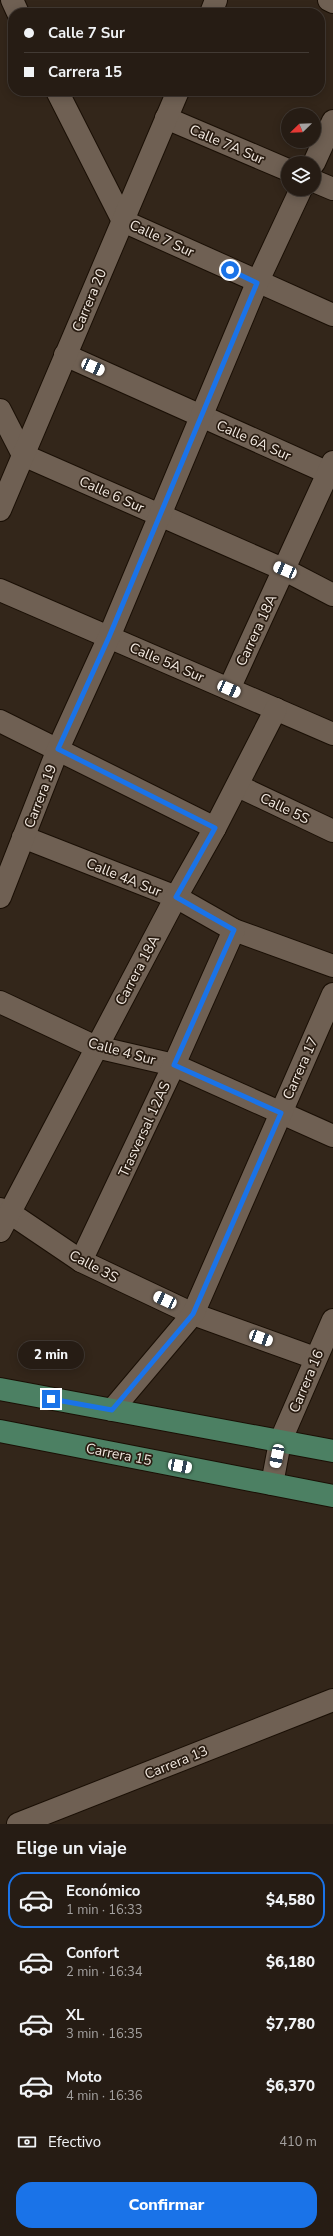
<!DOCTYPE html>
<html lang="es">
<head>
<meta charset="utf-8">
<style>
  body { margin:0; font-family:"Nunito Sans",sans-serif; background:#322922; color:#f1f3f6; height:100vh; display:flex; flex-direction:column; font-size:15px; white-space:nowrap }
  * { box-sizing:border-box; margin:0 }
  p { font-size:13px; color:#a4a1a0 }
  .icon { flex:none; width:22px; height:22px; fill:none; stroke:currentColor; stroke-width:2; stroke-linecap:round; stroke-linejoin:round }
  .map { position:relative; height:1824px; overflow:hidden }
  .details { display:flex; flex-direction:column; background:#261c14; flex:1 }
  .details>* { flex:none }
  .hud { position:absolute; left:8px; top:8px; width:317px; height:88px; border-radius:16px; box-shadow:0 2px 10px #0003,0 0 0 1px #423a34; display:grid; align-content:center; height:88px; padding:0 16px; background:#261c14 }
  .needle { width:26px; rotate:247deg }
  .tools { position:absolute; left:281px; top:108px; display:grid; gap:8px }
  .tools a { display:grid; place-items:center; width:40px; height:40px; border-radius:50%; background:#261c14; box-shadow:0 2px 10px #0003,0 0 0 1px #423a34; font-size:20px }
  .end { position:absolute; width:18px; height:18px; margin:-9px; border:5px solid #1a73e8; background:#fff; box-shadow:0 0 0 2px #fff }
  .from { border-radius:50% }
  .bubble { position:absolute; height:28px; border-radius:14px; background:#261c14; box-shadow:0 2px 10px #0003,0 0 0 1px #423a34; font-size:13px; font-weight:800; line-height:28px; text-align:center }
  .car { position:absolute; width:12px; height:24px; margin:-12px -6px; border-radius:5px; box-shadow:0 0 3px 1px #0007; background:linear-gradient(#fff 24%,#345 0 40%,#fff 0 76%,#345 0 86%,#fff 0) }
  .hud b { display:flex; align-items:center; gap:14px; height:38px; font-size:15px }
  .hud b+b { border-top:1px solid #423a34 }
  .hud i { width:10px; height:10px; background:#f1f3f6 }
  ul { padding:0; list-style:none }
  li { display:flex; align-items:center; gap:12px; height:56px; margin:0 8px 6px; padding:0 8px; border:2px solid transparent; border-radius:16px }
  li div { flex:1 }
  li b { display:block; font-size:15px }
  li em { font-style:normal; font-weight:800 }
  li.on { border-color:#1a73e8 }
  li>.icon { width:36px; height:36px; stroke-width:1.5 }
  h2 { padding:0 16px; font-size:18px; line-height:48px }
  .pay { display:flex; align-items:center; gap:10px; height:44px; padding:0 16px; font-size:15px }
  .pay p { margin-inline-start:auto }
  .cta { display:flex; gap:8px; margin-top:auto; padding:8px 16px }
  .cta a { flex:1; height:46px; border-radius:16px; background:#1a73e8; color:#fff; font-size:16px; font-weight:800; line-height:46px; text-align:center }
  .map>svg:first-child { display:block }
</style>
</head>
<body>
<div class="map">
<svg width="333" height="1824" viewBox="0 0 333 1824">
  <rect width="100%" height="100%" fill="#33261a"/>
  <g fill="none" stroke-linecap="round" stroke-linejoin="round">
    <!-- street casing -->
    <g stroke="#1a0f05" stroke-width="24">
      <g id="street">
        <path d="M12,0L18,13"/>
        <path d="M329,0L333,2"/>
        <path d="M211,13L216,0"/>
        <path d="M57,91L123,221L333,315"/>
        <path d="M166,118L288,170"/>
        <path d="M314,163L333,121"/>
        <path d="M314,181L333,189"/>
        <path d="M65,355L333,475"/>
        <path d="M0,410L23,455L285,570L333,595"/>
        <path d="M0,510L178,91"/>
        <path d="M0,590L333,734"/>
        <path d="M229,689L333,462"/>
        <path d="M0,721L215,828"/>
        <path d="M238,786L333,831"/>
        <path d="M23,837L176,897L234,930L333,966"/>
        <path d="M0,897L58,749L109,637L257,283L301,189"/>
        <path d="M0,1002L96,1047L174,1065L333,1136"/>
        <path d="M0,1209L10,1213L81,1261L193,1314L315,1358"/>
        <path d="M0,1231L176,897L215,828L276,709"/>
        <path d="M81,1261L174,1065L234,930"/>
        <path d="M112,1410L193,1314L333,994"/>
        <path d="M272,1484L280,1442L333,1320"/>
        <path d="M18,1824L333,1700"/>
      </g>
    </g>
    <!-- primary casing -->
    <g stroke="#1a0f05" stroke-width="24">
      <g id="primary">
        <path d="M0,1389L333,1451"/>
        <path d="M0,1431L333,1496"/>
      </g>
    </g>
    <!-- street -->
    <use href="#street" stroke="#6f6053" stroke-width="22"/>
    <!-- primary -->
    <use href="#primary" stroke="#4c8063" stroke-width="22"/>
  </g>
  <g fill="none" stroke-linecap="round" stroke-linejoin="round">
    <!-- route -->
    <path stroke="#1a73e8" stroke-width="5" d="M51,1399L112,1410L193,1314L281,1113L174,1065L234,930L176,897L215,828L58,749L109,637L257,283L230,270"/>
  </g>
  <g text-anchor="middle" stroke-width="3.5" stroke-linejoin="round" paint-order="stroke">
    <!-- street labels -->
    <g font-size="14" fill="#f4ebe3" stroke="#291c11">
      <text transform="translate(227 144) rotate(23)" y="5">Calle 7A Sur</text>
      <text transform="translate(162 238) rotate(25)" y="5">Calle 7 Sur</text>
      <text transform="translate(89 300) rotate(-67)" y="5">Carrera 20</text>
      <text transform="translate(254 440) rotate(24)" y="5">Calle 6A Sur</text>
      <text transform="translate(112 494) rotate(24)" y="5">Calle 6 Sur</text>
      <text transform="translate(256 630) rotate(-65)" y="5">Carrera 18A</text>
      <text transform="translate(167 662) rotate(23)" y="5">Calle 5A Sur</text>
      <text transform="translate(40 796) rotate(-69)" y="5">Carrera 19</text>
      <text transform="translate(285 808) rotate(26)" y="5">Calle 5S</text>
      <text transform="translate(124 877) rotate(22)" y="5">Calle 4A Sur</text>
      <text transform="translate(137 970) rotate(-62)" y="5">Carrera 18A</text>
      <text transform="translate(122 1051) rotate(15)" y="5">Calle 4 Sur</text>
      <text transform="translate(300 1068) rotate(-66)" y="5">Carrera 17</text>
      <text transform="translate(144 1129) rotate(-65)" y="5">Trasversal 12AS</text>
      <text transform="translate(94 1266) rotate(28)" y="5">Calle 3S</text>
      <text transform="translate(306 1381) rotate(-67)" y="5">Carrera 16</text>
      <text transform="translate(119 1454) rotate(11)" y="5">Carrera 15</text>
      <text transform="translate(176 1762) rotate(-22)" y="5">Carrera 13</text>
    </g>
  </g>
</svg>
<div class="tools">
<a><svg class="needle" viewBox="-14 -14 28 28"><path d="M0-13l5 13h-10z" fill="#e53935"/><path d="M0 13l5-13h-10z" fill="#a4a1a0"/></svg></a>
<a><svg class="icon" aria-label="layers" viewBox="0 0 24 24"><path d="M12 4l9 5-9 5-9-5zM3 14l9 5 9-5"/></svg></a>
</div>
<i class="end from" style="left:230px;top:270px"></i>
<i class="end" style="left:51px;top:1399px"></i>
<div class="bubble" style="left:18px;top:1341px;width:66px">2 min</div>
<i class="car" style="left:93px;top:367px;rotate:114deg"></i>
<i class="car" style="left:285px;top:570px;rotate:293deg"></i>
<i class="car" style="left:229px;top:689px;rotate:114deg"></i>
<i class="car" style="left:165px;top:1300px;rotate:295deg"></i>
<i class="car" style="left:261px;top:1338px;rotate:110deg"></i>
<i class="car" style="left:277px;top:1456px;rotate:191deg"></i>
<i class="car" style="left:180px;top:1466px;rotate:101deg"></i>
<div class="hud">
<b><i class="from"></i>Calle 7 Sur</b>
<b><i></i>Carrera 15</b>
</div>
</div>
<section class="details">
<h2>Elige un viaje</h2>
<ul>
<li class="on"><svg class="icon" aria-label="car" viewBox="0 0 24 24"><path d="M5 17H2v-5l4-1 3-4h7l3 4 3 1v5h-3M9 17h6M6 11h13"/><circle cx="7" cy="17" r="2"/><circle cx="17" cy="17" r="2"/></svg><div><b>Económico</b><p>1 min · 16:33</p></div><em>$4,580</em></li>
<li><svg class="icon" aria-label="car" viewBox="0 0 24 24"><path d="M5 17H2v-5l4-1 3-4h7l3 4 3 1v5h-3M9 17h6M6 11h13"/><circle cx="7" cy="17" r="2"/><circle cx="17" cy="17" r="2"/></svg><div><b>Confort</b><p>2 min · 16:34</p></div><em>$6,180</em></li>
<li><svg class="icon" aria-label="car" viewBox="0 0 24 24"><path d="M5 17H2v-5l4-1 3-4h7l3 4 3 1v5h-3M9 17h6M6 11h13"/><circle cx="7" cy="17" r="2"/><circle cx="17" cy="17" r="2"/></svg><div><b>XL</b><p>3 min · 16:35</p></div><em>$7,780</em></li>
<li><svg class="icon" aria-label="car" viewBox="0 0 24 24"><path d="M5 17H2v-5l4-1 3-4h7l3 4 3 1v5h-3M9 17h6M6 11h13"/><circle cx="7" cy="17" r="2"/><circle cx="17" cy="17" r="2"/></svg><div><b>Moto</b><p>4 min · 16:36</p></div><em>$6,370</em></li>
</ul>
<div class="pay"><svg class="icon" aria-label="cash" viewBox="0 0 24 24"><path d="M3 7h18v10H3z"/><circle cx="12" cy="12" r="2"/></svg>Efectivo<p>410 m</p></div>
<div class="cta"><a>Confirmar</a></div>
</section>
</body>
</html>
